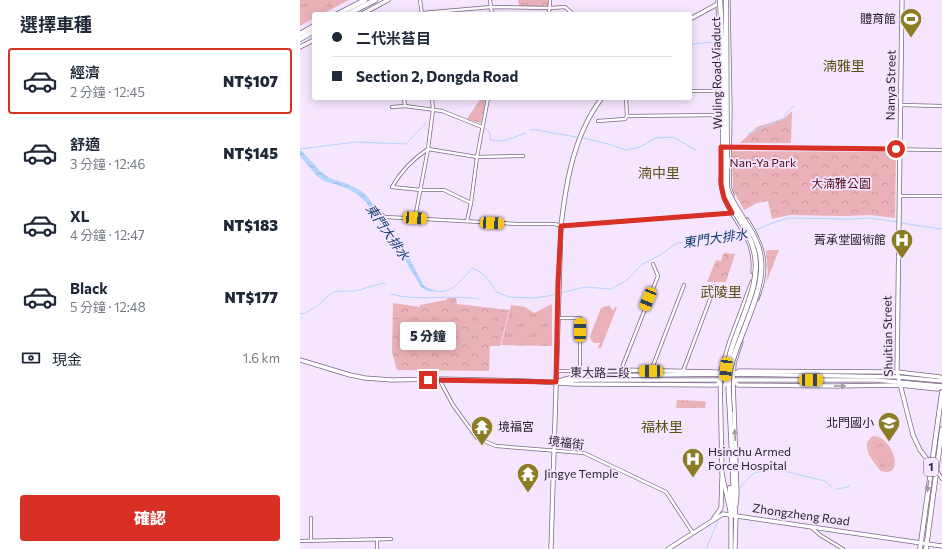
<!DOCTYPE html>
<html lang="zh-TW">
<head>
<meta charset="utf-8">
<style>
  body { margin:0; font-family:Commissioner,"Noto Sans TC",sans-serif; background:#f6f6f7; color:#1f2937; height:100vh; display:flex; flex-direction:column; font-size:15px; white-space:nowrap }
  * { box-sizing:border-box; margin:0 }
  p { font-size:13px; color:#747a83 }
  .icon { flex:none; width:22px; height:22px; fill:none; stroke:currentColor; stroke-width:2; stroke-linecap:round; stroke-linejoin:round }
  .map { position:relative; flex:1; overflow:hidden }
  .side { display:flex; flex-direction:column; background:#fff; width:300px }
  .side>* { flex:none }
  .banner { position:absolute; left:12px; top:12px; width:380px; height:88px; border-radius:4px; box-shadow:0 2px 10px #0003; display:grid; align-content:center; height:88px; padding:0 20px; background:#fff }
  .end { position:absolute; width:18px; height:18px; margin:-9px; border:5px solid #d93025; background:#fff; box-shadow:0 0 0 2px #fff }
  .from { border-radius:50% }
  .bubble { position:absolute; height:28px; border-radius:4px; background:#fff; box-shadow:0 2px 10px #0003; font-size:13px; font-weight:800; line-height:28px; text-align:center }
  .car { position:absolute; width:12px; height:24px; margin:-12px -6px; border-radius:5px; box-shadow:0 0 3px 1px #0007; background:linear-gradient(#f5c518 24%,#345 0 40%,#f5c518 0 76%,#345 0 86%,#f5c518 0) }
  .banner b { display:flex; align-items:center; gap:14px; height:38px; font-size:15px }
  .banner b+b { border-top:1px solid #e0e1e3 }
  .banner i { width:10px; height:10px; background:#1f2937 }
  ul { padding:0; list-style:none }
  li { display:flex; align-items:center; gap:12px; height:66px; margin:0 8px 6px; padding:0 12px; border:2px solid transparent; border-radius:4px }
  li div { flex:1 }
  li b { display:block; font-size:15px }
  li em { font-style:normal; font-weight:800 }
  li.active { border-color:#d93025 }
  li>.icon { width:36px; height:36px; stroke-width:1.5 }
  h2 { padding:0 20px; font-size:18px; line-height:48px }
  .pay { display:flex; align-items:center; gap:10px; height:44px; padding:0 20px; font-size:15px }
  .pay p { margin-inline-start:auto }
  .button { display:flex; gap:8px; margin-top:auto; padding:8px 20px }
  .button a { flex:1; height:46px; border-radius:4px; background:#d93025; color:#fff; font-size:16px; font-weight:800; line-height:46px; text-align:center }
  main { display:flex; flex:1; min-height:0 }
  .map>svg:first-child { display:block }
</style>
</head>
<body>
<main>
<section class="side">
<h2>選擇車種</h2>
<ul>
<li class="active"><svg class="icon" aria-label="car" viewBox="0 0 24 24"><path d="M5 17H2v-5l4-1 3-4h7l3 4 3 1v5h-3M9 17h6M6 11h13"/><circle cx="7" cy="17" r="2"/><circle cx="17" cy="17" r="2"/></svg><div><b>經濟</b><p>2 分鐘 · 12:45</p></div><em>NT$107</em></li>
<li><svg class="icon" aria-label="car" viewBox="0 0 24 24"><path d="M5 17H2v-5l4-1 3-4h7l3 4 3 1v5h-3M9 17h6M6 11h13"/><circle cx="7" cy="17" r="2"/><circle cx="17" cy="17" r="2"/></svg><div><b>舒適</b><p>3 分鐘 · 12:46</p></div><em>NT$145</em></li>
<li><svg class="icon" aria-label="car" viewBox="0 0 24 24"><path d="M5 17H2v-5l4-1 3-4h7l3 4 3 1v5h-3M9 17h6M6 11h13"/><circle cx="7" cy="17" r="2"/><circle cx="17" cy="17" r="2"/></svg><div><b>XL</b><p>4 分鐘 · 12:47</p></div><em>NT$183</em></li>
<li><svg class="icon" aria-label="car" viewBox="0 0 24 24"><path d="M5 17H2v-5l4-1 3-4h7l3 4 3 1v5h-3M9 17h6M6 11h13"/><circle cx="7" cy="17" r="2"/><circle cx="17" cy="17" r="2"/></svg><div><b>Black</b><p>5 分鐘 · 12:48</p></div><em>NT$177</em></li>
</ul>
<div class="pay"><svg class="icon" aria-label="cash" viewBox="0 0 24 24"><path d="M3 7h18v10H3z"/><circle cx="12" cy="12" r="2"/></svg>現金<p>1.6 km</p></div>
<div class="button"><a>確認</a></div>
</section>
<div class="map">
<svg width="642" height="549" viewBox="0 0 642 549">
  <defs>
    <pattern id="grass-tufts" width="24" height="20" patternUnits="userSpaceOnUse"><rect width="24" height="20" fill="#eab2b8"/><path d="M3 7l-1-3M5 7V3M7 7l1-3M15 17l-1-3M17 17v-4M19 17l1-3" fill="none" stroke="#c9999e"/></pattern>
    <pattern id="park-crowns" width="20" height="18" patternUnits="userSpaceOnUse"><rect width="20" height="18" fill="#eab2b8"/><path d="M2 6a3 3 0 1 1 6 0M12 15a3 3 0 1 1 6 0" fill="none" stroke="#c9999e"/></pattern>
    <pattern id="water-waves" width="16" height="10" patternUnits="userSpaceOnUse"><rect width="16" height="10" fill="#b3d4fe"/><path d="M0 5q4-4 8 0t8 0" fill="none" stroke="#9ab6da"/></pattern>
  </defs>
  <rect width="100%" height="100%" fill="#f6e5ff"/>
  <!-- grass -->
  <g fill="url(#grass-tufts)">
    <path d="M0,0H49L22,14H14V18L0,26Z"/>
    <path d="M252,304V346L201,345L211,305L225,307L234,313Z"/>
    <path d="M576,438C585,441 594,458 592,466L587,470L581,468L569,449L570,442Z"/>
  </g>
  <!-- park -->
  <g fill="url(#park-crowns)">
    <path d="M218,0H249L248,6H219Z"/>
    <path d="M181,98H186L181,123L167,119Z"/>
    <path d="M492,111L491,143H440L457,127L485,118Z"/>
    <path d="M432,151L596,152L595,218L570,215L543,216L489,215L472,219L468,201L457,203L444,210L433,190Z"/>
    <path d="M469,250H479L466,283L468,273L466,251Z"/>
    <path d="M424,253L435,254L426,282H407L416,260L421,261Z"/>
    <path d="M148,298H156L157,304L209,310L200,346H190L189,371L97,370L92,352L93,303L120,307V305L146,300Z"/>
    <path d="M377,400L401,401L406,402L405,408H376Z"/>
  </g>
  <!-- pitch -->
  <g fill="#eab2b8" fill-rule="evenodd">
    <path d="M306,306H310L313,311L315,307H317L301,348H298L300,343H294L291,340L290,336L301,308Z"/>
    <path d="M573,436C592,435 607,479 581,471C573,462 559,445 573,436ZM576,438C585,441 594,458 592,466L587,470L581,468L569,449L570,442Z"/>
  </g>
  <!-- water -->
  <path fill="url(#water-waves)" d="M0,149L21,172L29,178L45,183L60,190L68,197L104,248L124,286L135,292L128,291L121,287L100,251L84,230L66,202L57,194L44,187L24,181L18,177L0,156Z"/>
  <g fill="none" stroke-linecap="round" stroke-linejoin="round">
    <!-- stream -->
    <g stroke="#b3d4fe" stroke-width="1">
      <path d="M390,44L416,42"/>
      <path d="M185,128L190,133V140L204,141L226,133"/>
      <path d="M231,130C237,129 241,131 247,132C257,134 267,135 277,137"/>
      <path d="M448,134L484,118L488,111L494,106"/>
      <path d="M283,138L308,144L326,150L340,147L356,138L373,137L396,150"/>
      <path d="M0,149L56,142L106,144L126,123"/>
      <path d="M601,223L642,229"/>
      <path d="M454,231L467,225L488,218L550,219L570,218L598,222"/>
      <path d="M128,288C149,299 160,282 172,268L179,271L188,279L196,292L209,297L234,298L248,296L285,287L311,289L326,281L341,265L362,254L377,243L444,236"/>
      <path d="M90,294C120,302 149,294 179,299"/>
      <path d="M0,313L4,314L20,304L25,298L34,292L43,291H56L83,283L86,284"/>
      <path d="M441,487L449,477L454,473L468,470L484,471L525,481L532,487"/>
      <path d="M536,489L548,487L549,485"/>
      <path d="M406,549L418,521"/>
    </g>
    <!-- street casing -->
    <g stroke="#7a6884" stroke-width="4">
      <g id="street">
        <path d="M120,0L122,14"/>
        <path d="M190,0L192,14"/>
        <path d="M122,13L191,7L250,8L265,7L273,14"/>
        <path d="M249,14L250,0"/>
        <path d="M390,91H420"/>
        <path d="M104,98L105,106"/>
        <path d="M326,98L327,116"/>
        <path d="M601,105L642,106"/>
        <path d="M92,107L105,106L142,111L182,127"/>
        <path d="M298,121L325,119L327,116L421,115"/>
        <path d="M429,147L642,150"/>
        <path d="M600,196H642"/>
        <path d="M171,203L144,190H121L92,187C101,171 113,159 128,149L177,157L223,156"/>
        <path d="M81,214L85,217L218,224H255L261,226L432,213"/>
        <path d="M115,218L128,149L133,110L132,98"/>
        <path d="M167,221L171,203L177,157L188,98"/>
        <path d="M258,318H280V371"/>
        <path d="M321,370L358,276L353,264"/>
        <path d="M257,371H285"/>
        <path d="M351,371L384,285"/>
        <path d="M383,371L415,286"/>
        <path d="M139,379L153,405L177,438L196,446L284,453L366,492L393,533"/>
        <path d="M633,464L642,479"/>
        <path d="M11,518V541"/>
        <path d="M511,527L520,535L543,549"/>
        <path d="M77,539V549"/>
        <path d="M0,541L91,539"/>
      </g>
    </g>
    <!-- secondary casing -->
    <g stroke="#7a6884" stroke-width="5">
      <g id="secondary">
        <path d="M418,0L421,116"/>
        <path d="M428,0L430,108L429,186L432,195"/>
        <path d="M602,0L597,372L613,435L620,450L627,459L631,462"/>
        <path d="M62,14L88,0"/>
        <path d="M390,19L425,0"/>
        <path d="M0,47L14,40"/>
        <path d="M421,178C420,201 437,218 447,238C452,248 454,261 453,272"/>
        <path d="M447,220C465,248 469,268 457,299"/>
        <path d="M0,360L50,375L65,378L92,380L139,379L228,381L274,384L417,385L420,381"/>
        <path d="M435,374L439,371L597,372L640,377L642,379"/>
        <path d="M274,375L287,372L321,370L417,372L420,374"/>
        <path d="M431,380H575L642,386"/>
        <path d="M433,380L438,385L536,386L599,385L637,389L642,387"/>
        <path d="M259,381L276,376L434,374L598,377L642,381"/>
        <path d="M265,381L280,380H421"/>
        <path d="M436,505L437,493L433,380L434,363L441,342"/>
        <path d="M414,518L421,508L422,477"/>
        <path d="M251,549L261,226C266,182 274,134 302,98"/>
        <path d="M368,549L423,514L642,546"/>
        <path d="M431,549V515L422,474L420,374L430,341L452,282"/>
        <path d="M435,549L436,515"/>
      </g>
    </g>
    <!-- primary casing -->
    <g stroke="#7a6884" stroke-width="5.5">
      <g id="primary">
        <path d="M620,549L642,392"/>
        <path d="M626,549L642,429"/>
      </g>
    </g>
    <!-- highway casing -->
    <g stroke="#7a6884" stroke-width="6">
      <g id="highway">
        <path d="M38,14L65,0"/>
        <path d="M48,14L75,0"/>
        <path d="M0,34L14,26"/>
        <path d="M0,39L14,31"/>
        <path d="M452,299L458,277"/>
        <path d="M430,412L435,516"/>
        <path d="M430,488L431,515"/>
      </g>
    </g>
    <!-- street -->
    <use href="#street" stroke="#fff" stroke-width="2.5"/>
    <!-- secondary -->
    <use href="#secondary" stroke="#fff" stroke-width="3.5"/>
    <!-- primary -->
    <use href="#primary" stroke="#fff" stroke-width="4"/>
    <!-- highway -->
    <use href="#highway" stroke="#fff" stroke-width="4.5"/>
    <!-- highway-bridge casing -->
    <g stroke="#7a6884" stroke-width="6" stroke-linecap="butt">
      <g id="highway-bridge">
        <path d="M420,0C423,47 423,95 423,142C424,163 419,184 429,203C438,218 450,234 454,251C465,293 424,339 426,384"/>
        <path d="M426,0L427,188C435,214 459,232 461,260C465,290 439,335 431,366C427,381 429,396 430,412"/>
      </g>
    </g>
    <!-- highway-bridge -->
    <use href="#highway-bridge" stroke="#fff" stroke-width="4.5"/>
  </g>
  <!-- one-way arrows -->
  <defs><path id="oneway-solid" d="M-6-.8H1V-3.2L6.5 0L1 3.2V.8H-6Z"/></defs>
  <g fill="#9f9ba0">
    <use href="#oneway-solid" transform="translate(540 386) rotate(-1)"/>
    <use href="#oneway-solid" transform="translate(435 435) rotate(-93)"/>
    <use href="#oneway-solid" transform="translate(628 486) rotate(98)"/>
  </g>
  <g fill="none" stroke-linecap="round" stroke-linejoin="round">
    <!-- route -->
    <path stroke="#d93025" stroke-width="5" d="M128,380L256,382L258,283L261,226L432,213L424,198L421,184V147L596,149"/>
  </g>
  <!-- icons -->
  <defs>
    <g id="stadium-pin" transform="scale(1.15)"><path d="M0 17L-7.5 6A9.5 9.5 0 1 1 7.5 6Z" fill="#8c7d24" stroke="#f6e5ff"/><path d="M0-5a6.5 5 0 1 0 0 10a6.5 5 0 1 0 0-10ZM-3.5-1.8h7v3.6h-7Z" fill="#fff"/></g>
    <g id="hospital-pin" transform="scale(1.15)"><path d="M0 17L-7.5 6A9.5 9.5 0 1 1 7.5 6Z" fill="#8c7d24" stroke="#f6e5ff"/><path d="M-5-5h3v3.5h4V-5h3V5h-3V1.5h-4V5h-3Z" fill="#fff"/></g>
    <g id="school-pin" transform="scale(1.15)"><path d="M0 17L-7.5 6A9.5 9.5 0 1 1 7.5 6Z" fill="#8c7d24" stroke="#f6e5ff"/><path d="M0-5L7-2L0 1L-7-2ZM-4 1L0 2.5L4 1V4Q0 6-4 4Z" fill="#fff"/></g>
    <g id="temple-pin" transform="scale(1.15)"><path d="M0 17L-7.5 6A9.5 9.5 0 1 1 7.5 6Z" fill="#8c7d24" stroke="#f6e5ff"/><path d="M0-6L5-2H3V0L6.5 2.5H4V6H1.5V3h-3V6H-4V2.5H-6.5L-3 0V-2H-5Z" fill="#fff"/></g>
  </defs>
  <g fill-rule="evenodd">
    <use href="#stadium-pin" x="611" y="19"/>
    <use href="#hospital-pin" x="602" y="240"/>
    <use href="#school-pin" x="589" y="423"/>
    <use href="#temple-pin" x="182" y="427"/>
    <use href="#hospital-pin" x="393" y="459"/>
    <use href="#temple-pin" x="228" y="474"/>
  </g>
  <g text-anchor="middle" stroke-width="3.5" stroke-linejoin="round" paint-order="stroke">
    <!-- shield labels -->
    <rect fill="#f6e5ff" stroke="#665c6c" stroke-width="1" x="624" y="458" width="14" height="18" rx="3"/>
    <g font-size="11" font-weight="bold" fill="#29212d">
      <text x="631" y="471">1</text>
    </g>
    <!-- poi labels -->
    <g font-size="12" fill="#29212d" stroke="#f6e5ff" text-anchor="end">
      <text x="596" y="23">體育館</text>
      <text x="586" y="244">菁承堂國術館</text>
      <text x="574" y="427">北門國小</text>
      <text x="198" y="431" text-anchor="start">境福宮</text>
      <text x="408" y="456" text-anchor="start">Hsinchu Armed<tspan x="408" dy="14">Force Hospital</tspan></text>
      <text x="244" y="478" text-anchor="start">Jingye Temple</text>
    </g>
    <!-- street labels -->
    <g font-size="12" fill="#29212d" stroke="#f6e5ff">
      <text transform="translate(417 73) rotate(-91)" y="4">Wuling Road Viaduct</text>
      <text transform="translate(591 85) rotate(-89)" y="4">Nanya Street</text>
      <text transform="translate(588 336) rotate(-91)" y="4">Shuitian Street</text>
      <text transform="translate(300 373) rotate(1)" y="4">東大路二段</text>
      <text transform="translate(266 443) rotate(7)" y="4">境福街</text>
      <text transform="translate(501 515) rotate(8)" y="4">Zhongzheng Road</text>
    </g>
    <!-- park labels -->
    <g font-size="12" fill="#530e1f" stroke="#f6e5ff">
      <text x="463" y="167">Nan-Ya Park</text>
      <text x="541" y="188">大湳雅公園</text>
    </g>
    <!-- water labels -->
    <g font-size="13" font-style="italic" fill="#154073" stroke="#f6e5ff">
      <text transform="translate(88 232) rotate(55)" y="5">東門大排水</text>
      <text transform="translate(415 238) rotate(-8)" y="5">東門大排水</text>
    </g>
    <!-- quarter labels -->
    <g font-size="14" fill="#5c5114" stroke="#f6e5ff">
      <text x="544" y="71">湳雅里</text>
      <text x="359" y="178">湳中里</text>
      <text x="421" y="297">武陵里</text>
      <text x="362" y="432">福林里</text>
    </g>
  </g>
</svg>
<i class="end from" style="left:596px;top:149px"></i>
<i class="end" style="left:128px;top:380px"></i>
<div class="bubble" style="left:100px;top:322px;width:56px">5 分鐘</div>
<i class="car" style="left:115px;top:218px;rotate:94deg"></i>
<i class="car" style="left:192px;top:223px;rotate:93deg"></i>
<i class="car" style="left:348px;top:299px;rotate:202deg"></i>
<i class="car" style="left:280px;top:330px;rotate:0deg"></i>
<i class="car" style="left:426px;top:369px;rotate:185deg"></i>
<i class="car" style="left:351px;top:371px;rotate:271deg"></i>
<i class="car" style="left:511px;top:380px;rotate:90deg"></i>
<div class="banner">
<b><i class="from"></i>二代米苔目</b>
<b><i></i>Section 2, Dongda Road</b>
</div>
</div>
</main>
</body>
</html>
